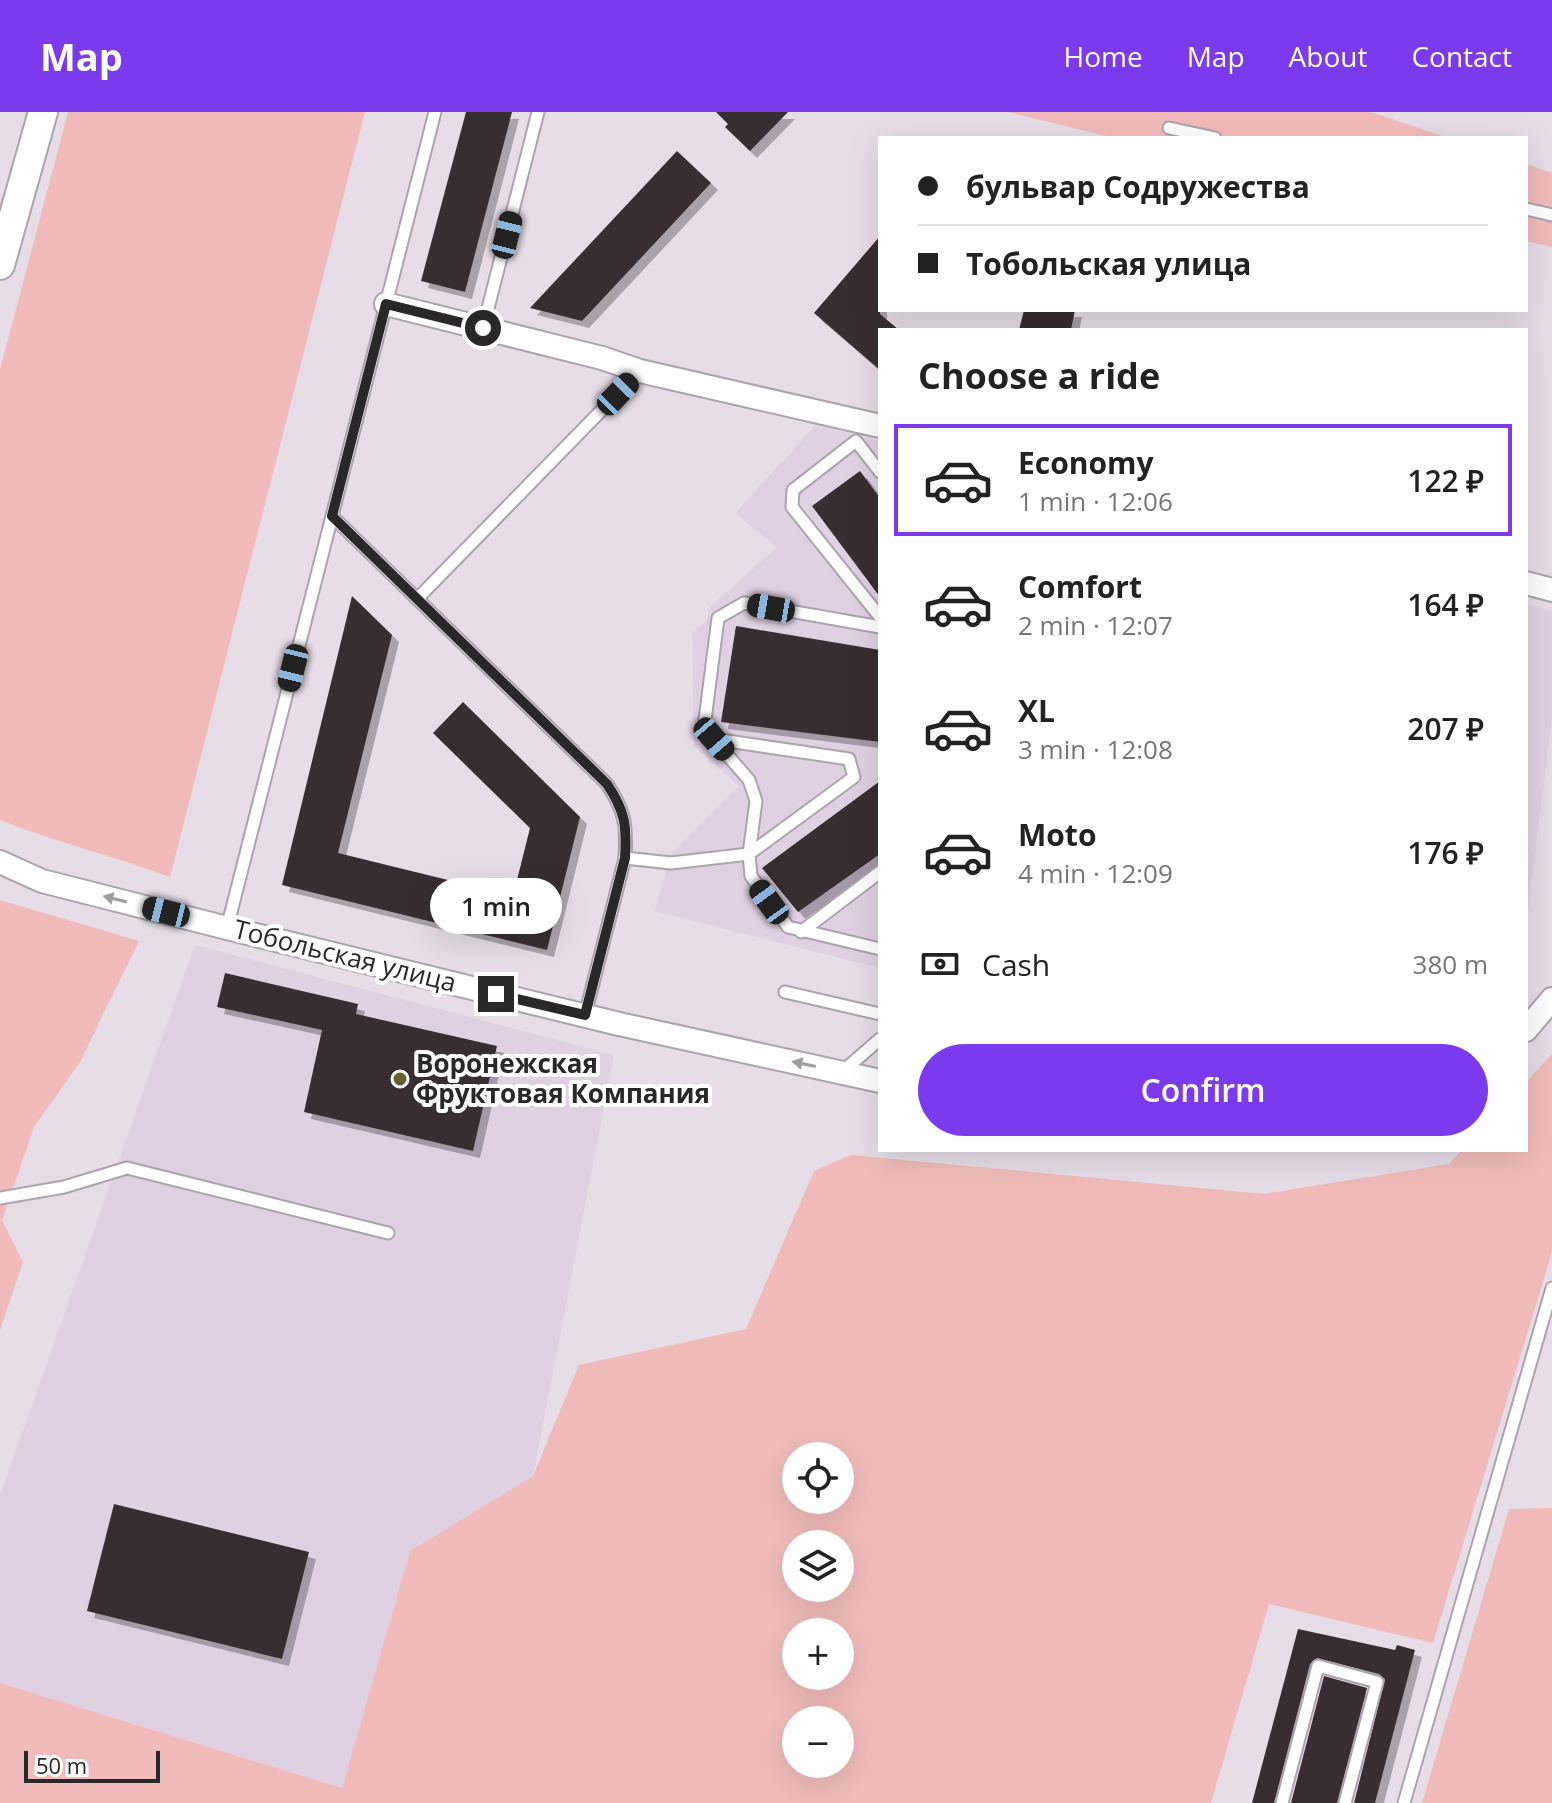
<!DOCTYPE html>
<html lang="en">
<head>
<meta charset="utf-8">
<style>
  body { margin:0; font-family:"Open Sans",sans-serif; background:#f6f6f6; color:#222; height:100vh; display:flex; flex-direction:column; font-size:30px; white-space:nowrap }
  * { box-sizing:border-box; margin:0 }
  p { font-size:26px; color:#767676 }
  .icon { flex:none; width:44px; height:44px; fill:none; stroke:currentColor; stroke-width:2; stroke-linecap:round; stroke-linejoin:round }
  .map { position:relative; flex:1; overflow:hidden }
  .drawer { position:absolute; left:878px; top:216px; width:650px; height:824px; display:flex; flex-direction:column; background:#fff; border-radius:0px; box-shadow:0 8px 32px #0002 }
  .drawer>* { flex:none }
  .banner { position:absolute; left:878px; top:24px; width:650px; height:176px; border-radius:0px; box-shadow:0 8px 32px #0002; display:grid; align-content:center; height:176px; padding:0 40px; background:#fff }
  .controls { position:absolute; left:782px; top:1330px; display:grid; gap:16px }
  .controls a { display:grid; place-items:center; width:72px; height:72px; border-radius:50%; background:#fff; box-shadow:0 8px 32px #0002; font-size:40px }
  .scale { position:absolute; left:24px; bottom:20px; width:136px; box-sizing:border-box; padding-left:8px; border:4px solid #2a272a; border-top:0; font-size:22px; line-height:28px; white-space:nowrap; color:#2a272a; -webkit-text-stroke:6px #fff; paint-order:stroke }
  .end { position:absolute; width:36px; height:36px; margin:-18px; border:10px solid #2a272a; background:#fff; box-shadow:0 0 0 4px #fff }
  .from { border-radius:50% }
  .bubble { position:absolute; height:56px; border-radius:28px; background:#fff; box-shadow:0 8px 32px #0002; font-size:26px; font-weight:600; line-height:56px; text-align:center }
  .car { position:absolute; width:24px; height:48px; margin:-24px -12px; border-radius:10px; box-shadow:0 0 6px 2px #0007; background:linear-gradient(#222 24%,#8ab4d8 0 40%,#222 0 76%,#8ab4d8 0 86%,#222 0) }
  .banner b { display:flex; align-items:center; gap:28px; height:76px; font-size:30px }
  .banner b+b { border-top:2px solid #e0e0e0 }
  .banner i { width:20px; height:20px; background:#222 }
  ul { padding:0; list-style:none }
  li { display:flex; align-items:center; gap:24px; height:112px; margin:0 16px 12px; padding:0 24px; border:4px solid transparent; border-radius:0px }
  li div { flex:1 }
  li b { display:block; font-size:30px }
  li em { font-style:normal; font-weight:600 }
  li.on { border-color:#7c3aed }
  li>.icon { width:72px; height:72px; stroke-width:1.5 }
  h2 { padding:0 40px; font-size:36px; line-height:96px }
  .pay { display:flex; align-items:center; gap:20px; height:88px; padding:0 40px; font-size:30px }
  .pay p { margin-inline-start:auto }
  .primary-button { display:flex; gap:16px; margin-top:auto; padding:16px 40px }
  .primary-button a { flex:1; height:92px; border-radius:48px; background:#7c3aed; color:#fff; font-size:32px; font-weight:600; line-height:92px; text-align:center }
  header { display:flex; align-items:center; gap:48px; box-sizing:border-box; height:112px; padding:0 40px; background:#7c3aed; color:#fff }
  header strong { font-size:38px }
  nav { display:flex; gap:44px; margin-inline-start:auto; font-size:28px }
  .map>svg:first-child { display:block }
</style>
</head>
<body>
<header>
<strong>Map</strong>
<nav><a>Home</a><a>Map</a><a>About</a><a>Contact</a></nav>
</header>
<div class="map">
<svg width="1552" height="1691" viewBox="0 0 1552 1691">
  <defs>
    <filter id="shadow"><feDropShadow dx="7" dy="7" stdDeviation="0" flood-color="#0004"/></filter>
  </defs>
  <rect width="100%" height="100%" fill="#e6dde7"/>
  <!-- built -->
  <g fill="#e0d1e2">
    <path d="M816,313L880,329V856L655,799L670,743L739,674L694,634L692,521L707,509L709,496L777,435L735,401Z"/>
    <path d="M1526,492L1552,499V607L1526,816Z"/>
    <path d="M195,833L614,943L533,1364L410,1439L342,1676L0,1571V1384Z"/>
  </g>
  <!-- green -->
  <g fill="#f1bbbb" fill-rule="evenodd">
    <path d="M68,0H365L170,765C114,744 56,730 0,708V258Z"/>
    <path d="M1008,0H1371L1448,26H1115Z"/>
    <path d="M1526,52L1552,61V135L1526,129Z"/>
    <path d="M0,788L139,829L80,950L34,1015L2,1108L23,1150L0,1218Z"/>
    <path d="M1552,942V1140L1433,1531L1269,1492L1211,1691H0V1571L342,1676L410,1439L533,1364L579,1253L746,1217L814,1059L851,1043L1264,1082L1449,1052L1462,1038H1526V970ZM840,1344V1388H796V1344ZM840,1432V1476H796V1432ZM840,1520V1564H796V1520ZM840,1608V1652H796V1608Z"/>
    <path d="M1552,1396V1691H1422L1509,1397Z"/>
  </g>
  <!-- building -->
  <g fill="#392f33" filter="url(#shadow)">
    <path d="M466,0H512L465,180L421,169Z"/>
    <path d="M716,0H788L750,39L725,15L728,12Z"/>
    <path d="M677,39L711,71L582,209L530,196Z"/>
    <path d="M880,124V202L899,218H880V258L814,201Z"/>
    <path d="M1024,198H1075L1071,218H1019Z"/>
    <path d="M860,359L880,386V485L812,394Z"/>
    <path d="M352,484L392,523L338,741L513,784L530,716L433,621L463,590L580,705L547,838L282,773Z"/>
    <path d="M736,514L880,538V630L721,610Z"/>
    <path d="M880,669V742L798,800L762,756Z"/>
    <path d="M225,861L358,892L356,902L497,934L473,1039L304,1000L322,918L217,895Z"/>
    <path d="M114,1392L309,1440L282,1547L87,1499Z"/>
    <path d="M1298,1517L1395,1538L1397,1533L1415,1538L1375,1691H1354L1385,1567L1379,1562L1317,1546L1310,1552L1274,1691H1252Z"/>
    <path d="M1324,1564L1367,1576L1337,1691H1291Z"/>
  </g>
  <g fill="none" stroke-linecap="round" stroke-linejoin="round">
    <!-- service casing -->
    <g stroke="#aca4ad" stroke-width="15">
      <g id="service">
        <path d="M1169,16L1215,26"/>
        <path d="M1526,97L1552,103"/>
        <path d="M483,216L538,0"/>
        <path d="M880,360L856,329L793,378L792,395L880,505"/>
        <path d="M332,404L607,672C625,699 627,713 625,746L585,903"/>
        <path d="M417,487L640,259"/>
        <path d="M880,515L744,491L718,506L704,616L749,668L756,689L749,742L751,764L788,815L880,837"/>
        <path d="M625,746L671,751L749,742L854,665L849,647L714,627"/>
        <path d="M227,816L435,0"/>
        <path d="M801,820L880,760"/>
        <path d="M785,880L880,902"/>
        <path d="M842,960L880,927"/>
        <path d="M0,1086L64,1075L127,1056L388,1121"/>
        <path d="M1282,1691L1318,1554L1377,1570L1345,1691"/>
        <path d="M1404,1691L1552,1176"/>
      </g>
    </g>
    <!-- minor casing -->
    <g stroke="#aca4ad" stroke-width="26">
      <g id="minor">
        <path d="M386,192L602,246L640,259L880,314"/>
        <path d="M1526,471L1552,478"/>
        <path d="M0,750L42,769L227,816L619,912L880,969"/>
        <path d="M1526,918L1552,887"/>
      </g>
    </g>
    <!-- tertiary casing -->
    <g stroke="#aca4ad" stroke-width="32">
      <path id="tertiary" d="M0,153L43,0"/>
    </g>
    <!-- service -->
    <use href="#service" stroke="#fff" stroke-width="11"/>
    <!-- minor -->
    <use href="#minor" stroke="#fff" stroke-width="22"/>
    <!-- tertiary -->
    <use href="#tertiary" stroke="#fff" stroke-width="28"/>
  </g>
  <!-- one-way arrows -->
  <defs><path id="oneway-solid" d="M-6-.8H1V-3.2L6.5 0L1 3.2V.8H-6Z" transform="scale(2)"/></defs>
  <g fill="#9f9e9f">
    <use href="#oneway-solid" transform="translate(115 787) rotate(-166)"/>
    <use href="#oneway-solid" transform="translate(804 952) rotate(-168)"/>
  </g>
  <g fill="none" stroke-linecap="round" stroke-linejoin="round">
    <!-- route -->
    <path stroke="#2a272a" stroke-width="10" d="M483,216L386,192L332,404L607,672C625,699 627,713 625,746L585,903L496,882"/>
  </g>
  <!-- markers -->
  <circle fill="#65612d" stroke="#fff" stroke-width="3" cx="400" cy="967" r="8"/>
  <g text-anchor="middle" stroke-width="8" stroke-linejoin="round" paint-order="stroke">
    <!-- street labels -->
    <g font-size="26" fill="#2a272a" stroke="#fff">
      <text transform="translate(345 844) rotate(14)" y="9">Тобольская улица</text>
    </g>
    <!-- poi labels -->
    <g font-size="26" font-weight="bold" fill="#2a272a" stroke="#fff" text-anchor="start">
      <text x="416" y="961">Воронежская<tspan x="416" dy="30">Фруктовая Компания</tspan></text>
    </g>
  </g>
</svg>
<div class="controls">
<a><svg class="icon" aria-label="locate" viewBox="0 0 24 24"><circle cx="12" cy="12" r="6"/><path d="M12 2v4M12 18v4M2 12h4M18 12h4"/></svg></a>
<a><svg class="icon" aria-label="layers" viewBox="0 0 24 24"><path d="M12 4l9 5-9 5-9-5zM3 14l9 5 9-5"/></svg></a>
<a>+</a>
<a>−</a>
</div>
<div class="scale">50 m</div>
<i class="end from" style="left:483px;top:216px"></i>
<i class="end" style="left:496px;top:882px"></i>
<div class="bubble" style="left:430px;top:766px;width:132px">1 min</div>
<i class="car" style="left:507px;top:123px;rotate:14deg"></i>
<i class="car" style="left:618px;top:282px;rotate:44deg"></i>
<i class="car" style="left:771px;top:496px;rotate:280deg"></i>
<i class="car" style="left:293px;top:556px;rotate:194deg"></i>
<i class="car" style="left:714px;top:627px;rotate:139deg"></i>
<i class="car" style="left:769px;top:790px;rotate:324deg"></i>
<i class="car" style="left:166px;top:800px;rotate:284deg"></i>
<div class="banner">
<b><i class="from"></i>бульвар Содружества</b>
<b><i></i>Тобольская улица</b>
</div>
<section class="drawer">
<h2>Choose a ride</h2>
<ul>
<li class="on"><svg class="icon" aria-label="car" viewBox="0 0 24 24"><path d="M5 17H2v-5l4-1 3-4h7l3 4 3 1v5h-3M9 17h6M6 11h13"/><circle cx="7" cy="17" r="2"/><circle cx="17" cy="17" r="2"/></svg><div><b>Economy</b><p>1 min · 12:06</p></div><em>122 ₽</em></li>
<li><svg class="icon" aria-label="car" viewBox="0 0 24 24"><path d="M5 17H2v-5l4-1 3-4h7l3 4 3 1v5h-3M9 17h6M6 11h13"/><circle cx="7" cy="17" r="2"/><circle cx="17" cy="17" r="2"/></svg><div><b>Comfort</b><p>2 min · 12:07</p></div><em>164 ₽</em></li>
<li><svg class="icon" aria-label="car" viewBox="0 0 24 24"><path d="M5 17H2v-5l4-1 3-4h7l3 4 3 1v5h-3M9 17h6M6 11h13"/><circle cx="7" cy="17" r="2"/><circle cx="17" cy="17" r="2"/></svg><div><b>XL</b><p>3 min · 12:08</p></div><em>207 ₽</em></li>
<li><svg class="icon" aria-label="car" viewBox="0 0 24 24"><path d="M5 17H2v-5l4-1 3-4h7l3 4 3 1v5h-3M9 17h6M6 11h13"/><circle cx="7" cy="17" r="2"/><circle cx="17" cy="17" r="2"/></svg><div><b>Moto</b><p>4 min · 12:09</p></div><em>176 ₽</em></li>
</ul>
<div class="pay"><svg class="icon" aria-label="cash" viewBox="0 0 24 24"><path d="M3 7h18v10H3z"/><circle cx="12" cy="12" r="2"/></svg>Cash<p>380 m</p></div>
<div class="primary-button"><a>Confirm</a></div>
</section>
</div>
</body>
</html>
